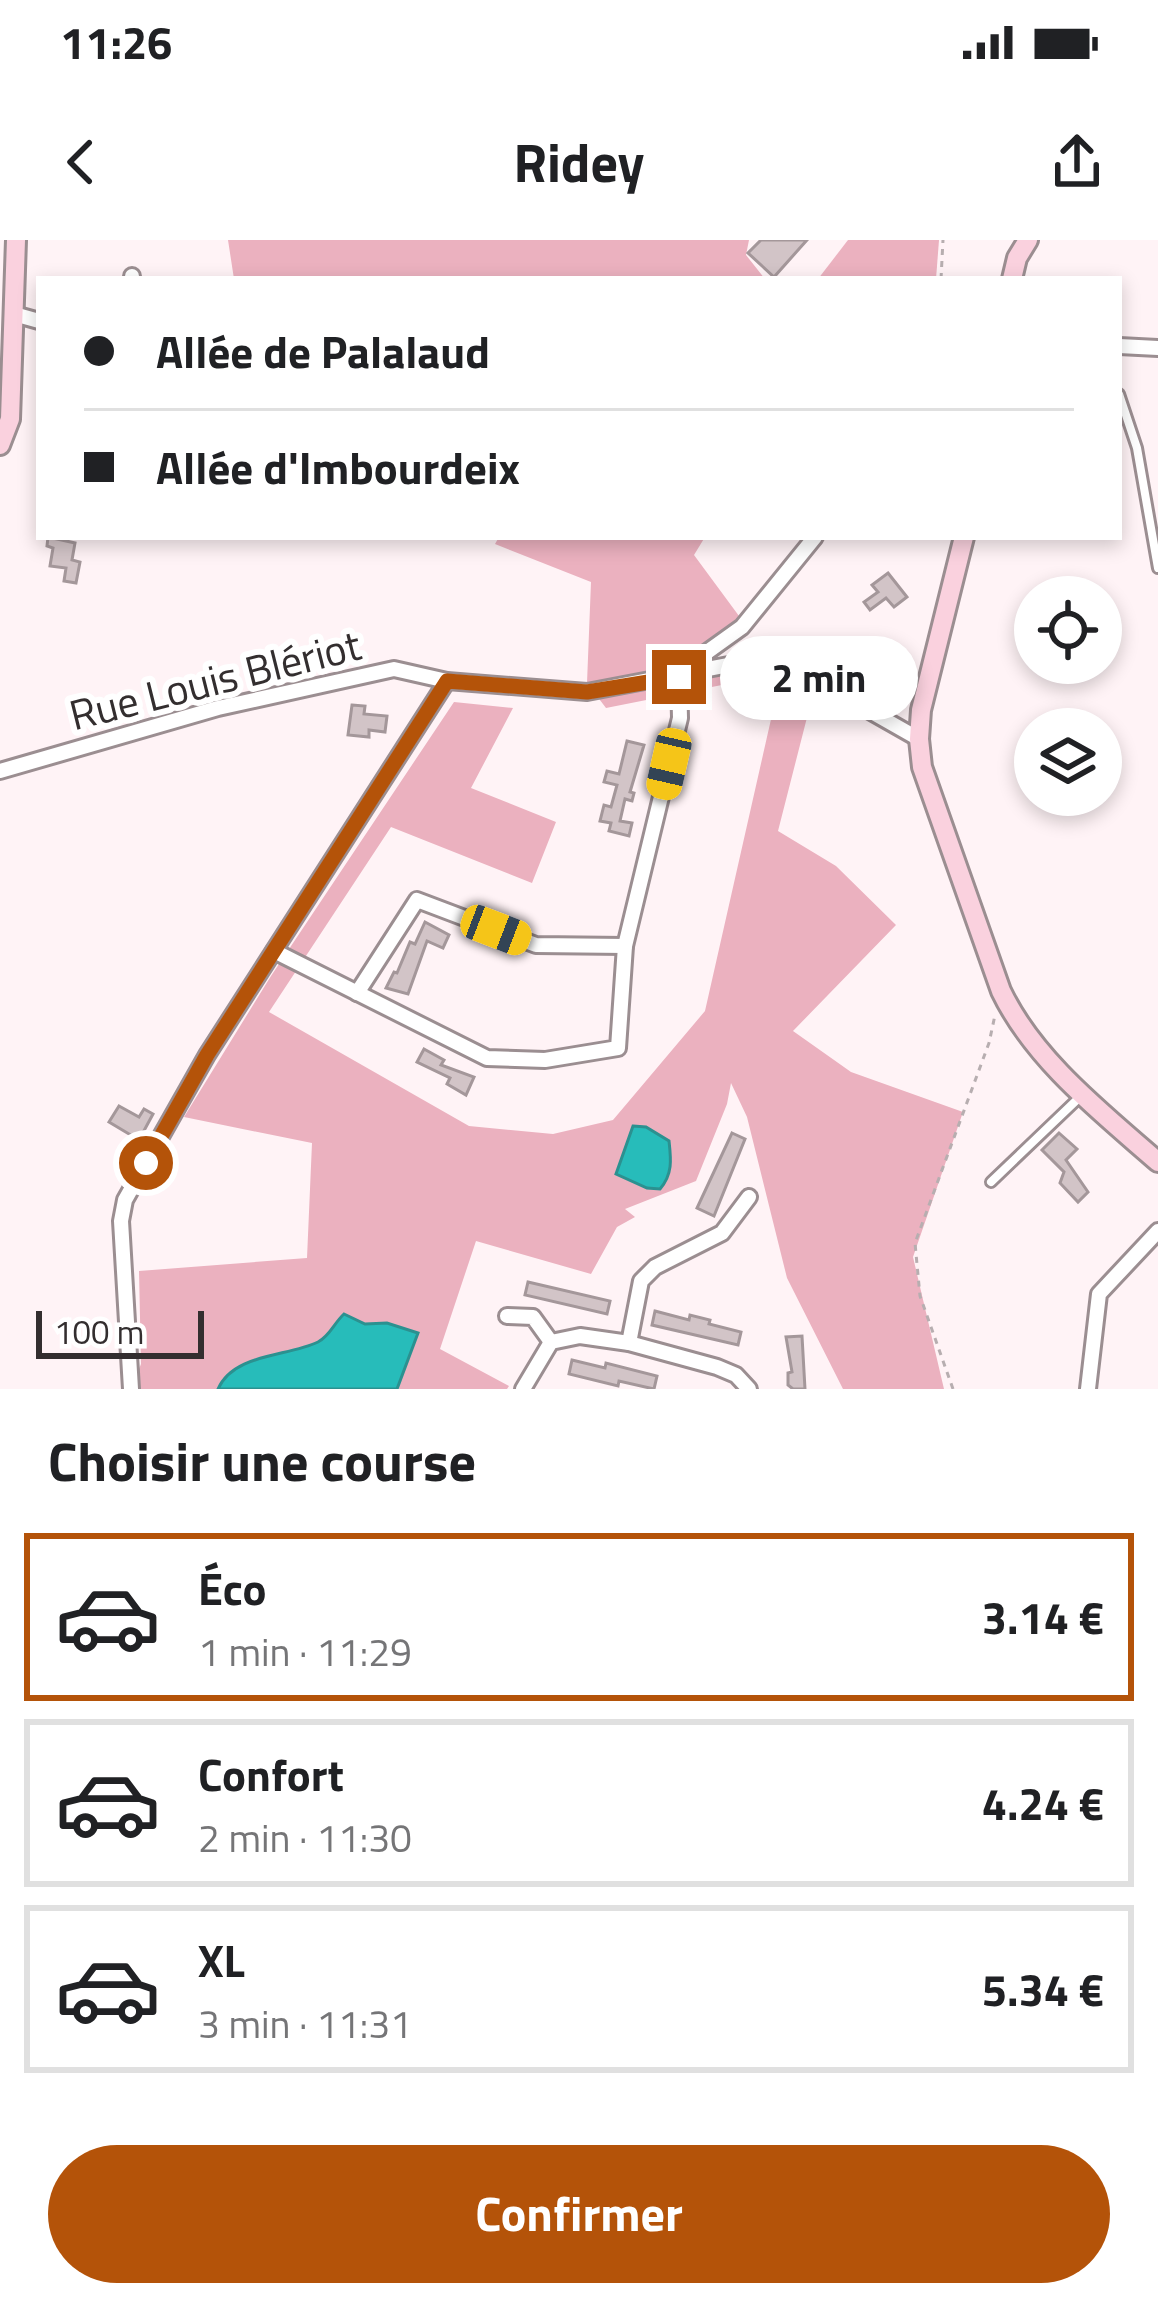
<!DOCTYPE html>
<html lang="fr">
<head>
<meta charset="utf-8">
<style>
  body { margin:0; font-family:"Titillium Web",sans-serif; background:#f2f2f2; color:#202124; height:100vh; display:flex; flex-direction:column; font-size:45px; white-space:nowrap }
  * { box-sizing:border-box; margin:0 }
  p { font-size:39px; color:#757577 }
  .icon { flex:none; width:66px; height:66px; fill:none; stroke:currentColor; stroke-width:2; stroke-linecap:round; stroke-linejoin:round }
  .map { position:relative; height:1149px; overflow:hidden }
  .sheet { display:flex; flex-direction:column; background:#fff; flex:1 }
  .sheet>* { flex:none }
  .hud { position:absolute; left:36px; top:36px; width:1086px; height:264px; border-radius:0px; box-shadow:0 6px 18px #0003; display:grid; align-content:center; height:264px; padding:0 48px; background:#fff }
  .buttons { position:absolute; left:1014px; top:336px; display:grid; gap:24px }
  .buttons a { display:grid; place-items:center; width:108px; height:108px; border-radius:50%; background:#fff; box-shadow:0 6px 18px #0003; font-size:60px }
  .scale { position:absolute; left:36px; bottom:30px; width:168px; box-sizing:border-box; padding-left:12px; border:6px solid #332e2f; border-top:0; font-size:33px; line-height:42px; white-space:nowrap; color:#332e2f; -webkit-text-stroke:9px #fff; paint-order:stroke }
  .end { position:absolute; width:54px; height:54px; margin:-27px; border:15px solid #b45309; background:#fff; box-shadow:0 0 0 6px #fff }
  .from { border-radius:50% }
  .bubble { position:absolute; height:84px; border-radius:42px; background:#fff; box-shadow:0 6px 18px #0003; font-size:39px; font-weight:700; line-height:84px; text-align:center }
  .car { position:absolute; width:36px; height:72px; margin:-36px -18px; border-radius:15px; box-shadow:0 0 9px 3px #0007; background:linear-gradient(#f5c518 24%,#345 0 40%,#f5c518 0 76%,#345 0 86%,#f5c518 0) }
  .hud b { display:flex; align-items:center; gap:42px; height:114px; font-size:45px }
  .hud b+b { border-top:3px solid #e0e0e0 }
  .hud i { width:30px; height:30px; background:#202124 }
  ul { padding:0; list-style:none }
  li { display:flex; align-items:center; gap:36px; height:168px; margin:0 24px 18px; padding:0 24px; border:6px solid #e0e0e0; border-radius:0px }
  li div { flex:1 }
  li b { display:block; font-size:45px }
  li em { font-style:normal; font-weight:700 }
  li.on { border-color:#b45309 }
  li>.icon { width:108px; height:108px; stroke-width:1.5 }
  h2 { padding:0 48px; font-size:54px; line-height:144px }
  .button { display:flex; gap:24px; margin-top:auto; padding:24px 48px }
  .button a { flex:1; height:138px; border-radius:72px; background:#b45309; color:#fff; font-size:48px; font-weight:700; line-height:138px; text-align:center }
  .status { display:flex; justify-content:space-between; align-items:center; height:84px; padding:0 60px; background:#fff; direction:ltr }
  .status svg { height:33px; fill:currentColor }
  header { display:flex; justify-content:space-between; align-items:center; height:156px; padding:0 48px; background:#fff; font-size:54px; font-weight:700 }
  .map>svg:first-child { display:block }
</style>
</head>
<body>
<div class="status"><b>11:26</b><svg viewBox="0 0 49 12"><path d="M0 12V9h3v3zM5 12V6h3v6zM10 12V3h3v9zM15 12V0h3v12zM26 1h20v11H26zM47 4h2v5h-2z"/></svg></div>
<header><svg class="icon" aria-label="back" viewBox="0 0 24 24"><path d="M15 5l-7 7 7 7"/></svg>Ridey<svg class="icon" aria-label="share" viewBox="0 0 24 24"><path d="M12 15V3M7 8l5-5 5 5M5 13v7h14v-7"/></svg></header>
<div class="map">
<svg width="1158" height="1149" viewBox="0 0 1158 1149">
  <rect width="100%" height="100%" fill="#fff3f6"/>
  <!-- green -->
  <g fill="#ebb1bf">
    <path d="M228,0H749L746,15L765,39H234Z"/>
    <path d="M848,0H939L936,39H818Z"/>
    <path d="M499,297H705L694,315L739,376L706,421C744,426 783,428 813,454L778,591L836,626L896,685L793,791L851,832L963,872L913,1017L944,1149H843L787,1038L747,877L731,843L727,864L696,941L625,969L635,977L617,987L591,1034L476,1001L440,1109L509,1146L507,1149H131L141,1124L139,1031L307,1018L312,903L184,877L271,736L454,462L513,468L471,548L556,582L532,643L391,587L269,772L469,886L553,894L613,880L705,771L779,444L742,441L606,468L587,443L591,342L495,304Z"/>
  </g>
  <!-- water -->
  <g fill="#27bcba" stroke="#2b9190" stroke-width="3">
    <path d="M633,886L646,887L669,901C671,919 673,934 660,949L647,948L616,934Z"/>
    <path d="M344,1074L365,1084L387,1083L418,1093L397,1149H218C234,1113 287,1117 318,1102C330,1096 334,1083 344,1074Z"/>
  </g>
  <!-- building -->
  <g fill="#d2c4c7" stroke="#a4979a" stroke-width="3">
    <path d="M761,0H807L774,37L748,13Z"/>
    <path d="M48,297L75,303L72,320L80,322L76,343L64,341L66,328L50,326L53,308L47,306Z"/>
    <path d="M888,333L907,357L894,367L886,358L870,370L864,362L878,352L872,345Z"/>
    <path d="M872,418L907,441L903,448L909,452L902,464L869,448L871,444L858,435Z"/>
    <path d="M352,465L365,466L364,474L387,476L385,492L369,490V497L348,495Z"/>
    <path d="M627,501L644,505L630,552L634,553L632,561L625,559L620,581L632,583L629,596L609,591L611,583L600,581L604,565L611,567L617,545L604,542L607,531L619,534Z"/>
    <path d="M425,682L449,695L443,708L427,701L408,754L386,748L394,732L397,733L410,702L415,704Z"/>
    <path d="M424,809L444,820L441,825L474,837L466,855L447,844L450,838L417,822Z"/>
    <path d="M119,866L139,877L144,869L153,874L139,900L109,882Z"/>
    <path d="M732,893L745,899L714,976L697,968Z"/>
    <path d="M1059,893L1077,909L1066,920L1088,952L1078,962L1060,943L1064,932L1042,910Z"/>
    <path d="M528,1042L610,1061L607,1074L525,1055Z"/>
    <path d="M655,1071L689,1080L690,1075L710,1080L709,1084L741,1092L738,1105L652,1085Z"/>
    <path d="M802,1096L805,1149H793L788,1145V1133L792,1132L786,1097Z"/>
    <path d="M572,1120L605,1128L606,1123L657,1136L654,1149L619,1141L618,1146L569,1134Z"/>
  </g>
  <g fill="none" stroke-linecap="round" stroke-linejoin="round">
    <!-- lane casing -->
    <g stroke="#9b8e91" stroke-width="14">
      <g id="lane">
        <path d="M1119,154L1137,208L1158,328"/>
        <path d="M991,942L1083,854"/>
      </g>
    </g>
    <!-- street casing -->
    <g stroke="#9b8e91" stroke-width="20">
      <g id="street">
        <path d="M132,39V36"/>
        <path d="M14,74L39,81"/>
        <path d="M1119,106L1158,108"/>
        <path d="M675,435L742,387L815,297"/>
        <path d="M0,531L218,468L394,429L447,441L587,452L739,423L764,422L817,441L919,499"/>
        <path d="M274,711L487,818L545,820L618,808L625,706L680,478L679,437"/>
        <path d="M357,753L417,660L536,705L625,706"/>
        <path d="M507,1076L533,1077L551,1102"/>
        <path d="M629,1103L641,1041L655,1027L722,993L749,957"/>
        <path d="M131,1149L121,981L125,960L207,815L447,441"/>
        <path d="M523,1149L551,1102L580,1096L629,1103L717,1127L736,1135L749,1149"/>
        <path d="M1088,1149L1099,1054L1158,991"/>
      </g>
    </g>
    <!-- secondary casing -->
    <g stroke="#9b8e91" stroke-width="24">
      <g id="secondary">
        <path d="M1012,39L1017,18L1028,0"/>
        <path d="M0,205L10,179L16,0"/>
        <path d="M964,297L921,470L919,499L922,527L1001,751C1034,820 1101,872 1158,922"/>
      </g>
    </g>
    <!-- path -->
    <g stroke="#b7aeb0" stroke-width="3" stroke-dasharray="6 6" stroke-linecap="butt">
      <path d="M941,39L943,0"/>
      <path d="M953,1149L920,1056L915,1003L989,803L995,775"/>
    </g>
    <!-- lane -->
    <use href="#lane" stroke="#fff" stroke-width="8"/>
    <!-- street -->
    <use href="#street" stroke="#fff" stroke-width="14"/>
    <!-- secondary -->
    <use href="#secondary" stroke="#fad1de" stroke-width="18"/>
  </g>
  <g fill="none" stroke-linecap="round" stroke-linejoin="round">
    <!-- route -->
    <path stroke="#b45309" stroke-width="15" d="M146,923L207,815L447,441L587,452L679,437"/>
  </g>
  <g text-anchor="middle" stroke-width="12" stroke-linejoin="round" paint-order="stroke">
    <!-- street labels -->
    <g font-size="42" fill="#332e2f" stroke="#fff">
      <text transform="translate(215 440) rotate(-14)" y="15">Rue Louis Blériot</text>
    </g>
  </g>
</svg>
<div class="buttons">
<a><svg class="icon" aria-label="locate" viewBox="0 0 24 24"><circle cx="12" cy="12" r="6"/><path d="M12 2v4M12 18v4M2 12h4M18 12h4"/></svg></a>
<a><svg class="icon" aria-label="layers" viewBox="0 0 24 24"><path d="M12 4l9 5-9 5-9-5zM3 14l9 5 9-5"/></svg></a>
</div>
<div class="scale">100 m</div>
<i class="end from" style="left:146px;top:923px"></i>
<i class="end" style="left:679px;top:437px"></i>
<div class="bubble" style="left:720px;top:396px;width:198px">2 min</div>
<i class="car" style="left:669px;top:524px;rotate:193deg"></i>
<i class="car" style="left:496px;top:690px;rotate:111deg"></i>
<div class="hud">
<b><i class="from"></i>Allée de Palalaud</b>
<b><i></i>Allée d'Imbourdeix</b>
</div>
</div>
<section class="sheet">
<h2>Choisir une course</h2>
<ul>
<li class="on"><svg class="icon" aria-label="car" viewBox="0 0 24 24"><path d="M5 17H2v-5l4-1 3-4h7l3 4 3 1v5h-3M9 17h6M6 11h13"/><circle cx="7" cy="17" r="2"/><circle cx="17" cy="17" r="2"/></svg><div><b>Éco</b><p>1 min · 11:29</p></div><em>3.14 €</em></li>
<li><svg class="icon" aria-label="car" viewBox="0 0 24 24"><path d="M5 17H2v-5l4-1 3-4h7l3 4 3 1v5h-3M9 17h6M6 11h13"/><circle cx="7" cy="17" r="2"/><circle cx="17" cy="17" r="2"/></svg><div><b>Confort</b><p>2 min · 11:30</p></div><em>4.24 €</em></li>
<li><svg class="icon" aria-label="car" viewBox="0 0 24 24"><path d="M5 17H2v-5l4-1 3-4h7l3 4 3 1v5h-3M9 17h6M6 11h13"/><circle cx="7" cy="17" r="2"/><circle cx="17" cy="17" r="2"/></svg><div><b>XL</b><p>3 min · 11:31</p></div><em>5.34 €</em></li>
</ul>
<div class="button"><a>Confirmer</a></div>
</section>
</body>
</html>
